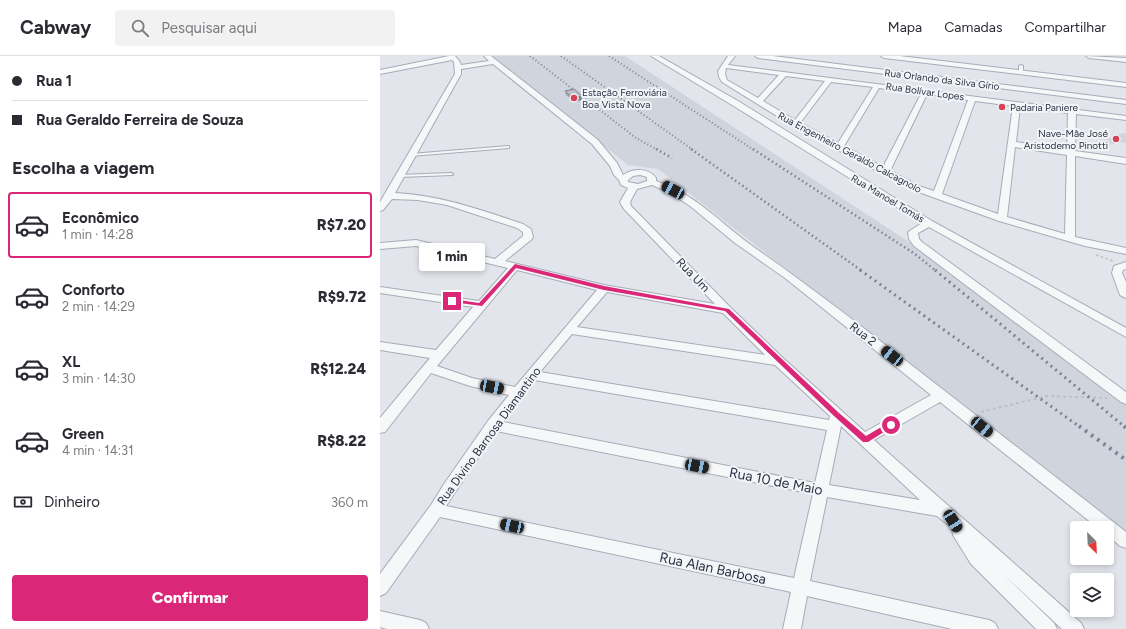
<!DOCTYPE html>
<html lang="pt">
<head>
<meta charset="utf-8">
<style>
  body { margin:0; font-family:Figtree,sans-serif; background:#f2f2f3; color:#2b2b33; height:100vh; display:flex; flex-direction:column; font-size:15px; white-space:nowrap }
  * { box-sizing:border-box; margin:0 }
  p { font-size:13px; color:#7c7c81 }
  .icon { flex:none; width:22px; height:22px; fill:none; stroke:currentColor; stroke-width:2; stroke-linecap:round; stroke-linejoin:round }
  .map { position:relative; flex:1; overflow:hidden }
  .sheet { display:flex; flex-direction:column; background:#fff; width:380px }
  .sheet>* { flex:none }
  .banner { display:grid; align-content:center; height:88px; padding:0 12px; background:#fff }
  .needle { width:26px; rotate:156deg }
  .buttons { position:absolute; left:690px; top:465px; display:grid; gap:8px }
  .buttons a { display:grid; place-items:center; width:44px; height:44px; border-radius:4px; background:#fff; box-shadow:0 2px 6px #0003; font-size:20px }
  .end { position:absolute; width:18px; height:18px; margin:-9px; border:5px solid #db2777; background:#fff; box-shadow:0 0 0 2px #fff }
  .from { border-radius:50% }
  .bubble { position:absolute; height:28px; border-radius:4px; background:#fff; box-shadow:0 2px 6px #0003; font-size:13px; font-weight:800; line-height:28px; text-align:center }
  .car { position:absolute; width:12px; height:24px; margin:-12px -6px; border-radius:5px; box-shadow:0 0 3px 1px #0007; background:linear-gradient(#222 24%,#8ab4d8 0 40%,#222 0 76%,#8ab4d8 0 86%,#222 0) }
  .banner b { display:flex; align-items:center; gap:14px; height:38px; font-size:15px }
  .banner b+b { border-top:1px solid #e1e1e2 }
  .banner i { width:10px; height:10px; background:#2b2b33 }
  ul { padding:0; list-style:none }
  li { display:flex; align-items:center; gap:12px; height:66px; margin:0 8px 6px; padding:0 4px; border:2px solid transparent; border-radius:4px }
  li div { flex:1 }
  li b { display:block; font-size:15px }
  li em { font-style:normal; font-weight:800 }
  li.on { border-color:#db2777 }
  li>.icon { width:36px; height:36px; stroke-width:1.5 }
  h2 { padding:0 12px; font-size:18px; line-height:48px }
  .pay { display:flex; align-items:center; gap:10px; height:44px; padding:0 12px; font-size:15px }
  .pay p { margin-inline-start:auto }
  .cta { display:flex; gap:8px; margin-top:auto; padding:8px 12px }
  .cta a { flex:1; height:46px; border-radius:4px; background:#db2777; color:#fff; font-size:16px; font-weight:800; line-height:46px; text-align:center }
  header { display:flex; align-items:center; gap:24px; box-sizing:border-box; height:56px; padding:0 20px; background:#fff; border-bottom:1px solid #e1e1e2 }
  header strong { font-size:19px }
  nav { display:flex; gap:22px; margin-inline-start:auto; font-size:14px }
  .search { width:280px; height:36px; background:#f2f2f3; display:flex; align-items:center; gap:10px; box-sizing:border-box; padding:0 14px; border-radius:4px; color:#7c7c81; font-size:15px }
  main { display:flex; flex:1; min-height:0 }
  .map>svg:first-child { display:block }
</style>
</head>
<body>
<header>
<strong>Cabway</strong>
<div class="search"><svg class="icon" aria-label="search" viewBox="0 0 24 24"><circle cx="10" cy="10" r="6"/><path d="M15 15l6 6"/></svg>Pesquisar aqui</div>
<nav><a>Mapa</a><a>Camadas</a><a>Compartilhar</a></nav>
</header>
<main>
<section class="sheet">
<div class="banner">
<b><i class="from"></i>Rua 1</b>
<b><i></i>Rua Geraldo Ferreira de Souza</b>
</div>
<h2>Escolha a viagem</h2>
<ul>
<li class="on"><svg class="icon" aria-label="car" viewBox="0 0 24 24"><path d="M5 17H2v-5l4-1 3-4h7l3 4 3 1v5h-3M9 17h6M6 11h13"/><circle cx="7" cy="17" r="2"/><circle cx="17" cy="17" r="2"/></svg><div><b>Econômico</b><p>1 min · 14:28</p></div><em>R$7.20</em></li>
<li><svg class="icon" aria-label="car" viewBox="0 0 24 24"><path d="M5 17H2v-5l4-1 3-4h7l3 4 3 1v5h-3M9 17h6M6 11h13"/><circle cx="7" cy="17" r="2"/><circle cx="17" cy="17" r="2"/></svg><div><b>Conforto</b><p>2 min · 14:29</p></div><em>R$9.72</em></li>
<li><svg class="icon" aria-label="car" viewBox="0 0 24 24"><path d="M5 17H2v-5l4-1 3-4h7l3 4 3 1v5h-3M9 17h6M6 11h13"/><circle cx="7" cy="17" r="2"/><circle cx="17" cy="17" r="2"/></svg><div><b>XL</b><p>3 min · 14:30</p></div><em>R$12.24</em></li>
<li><svg class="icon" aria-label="car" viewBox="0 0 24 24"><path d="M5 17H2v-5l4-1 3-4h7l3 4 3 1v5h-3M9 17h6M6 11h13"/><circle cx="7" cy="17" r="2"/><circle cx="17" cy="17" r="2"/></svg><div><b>Green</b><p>4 min · 14:31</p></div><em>R$8.22</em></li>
</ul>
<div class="pay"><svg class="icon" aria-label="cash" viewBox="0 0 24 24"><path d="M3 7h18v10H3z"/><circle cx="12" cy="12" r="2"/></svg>Dinheiro<p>360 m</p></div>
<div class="cta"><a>Confirmar</a></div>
</section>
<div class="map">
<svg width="746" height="573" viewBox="0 0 746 573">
  <rect width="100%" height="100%" fill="#e2e5eb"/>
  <!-- built -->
  <g fill="#d0d4dd">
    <path d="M112,0H245L552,201L746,349V478L278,113L248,109Z"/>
    <path d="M746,77V87L743,86L723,90L714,86L735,81L733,79Z"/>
  </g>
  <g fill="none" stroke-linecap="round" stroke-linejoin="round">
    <!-- service casing -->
    <g stroke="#a7acb6" stroke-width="2">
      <g id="service">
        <path d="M641,9L643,10V16L641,17L639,16V10Z"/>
        <path d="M128,90H129V92L31,100L29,99L31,98Z"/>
        <path d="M71,117L73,118V119L19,121L17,120L19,119Z"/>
      </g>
    </g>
    <!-- minor casing -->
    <g stroke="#a7acb6" stroke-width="2">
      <g id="minor">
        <path d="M69,0H75L80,6L81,9L109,5L104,0H111L218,84L237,107L243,119C253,112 269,112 276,122V125C315,137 342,169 375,192C431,231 485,273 539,315C607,368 677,422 746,476V492L740,490L727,479V472H718L560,346L494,384C563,446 633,505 701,567L704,573H682L623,518L674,567L677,573H656L591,508L573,479L572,472L557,460L447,441L430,525L609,564L615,567L618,573H572L427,540L421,573H403L411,536L60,461L6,537L0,540V518L51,449L64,428L108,365L129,339L90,330L51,317L5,376L0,377V362L50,302L0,294V286L56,294L93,251L0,237V231L99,245L128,212L36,190L0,193V187L36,184L115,203L143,180V176L137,172L67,149L38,144L12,143L3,154L0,155V146L75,18L74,6L72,4L0,18V14ZM113,8L212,88L230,110L234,119L239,124L241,129L248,132L240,146L244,153L335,248L224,229L125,205L152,183L153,181L151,173L143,168C101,154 60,139 15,137L81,18V13ZM260,119L267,121V125L258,128L248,126V124L253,120ZM272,129L290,137L310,150L355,187L405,222L551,339L485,376L403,302L351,252L251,150L250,146L257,133ZM137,214L217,234L135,331L92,322L57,310ZM227,236L343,257L385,299L197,271ZM192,278L395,309L450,360L449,364L160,316ZM154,324L447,374L435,427L123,366ZM461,370L540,444L449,429ZM116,375L433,438L414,522L66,450Z"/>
        <path d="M271,0H279L358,45L552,165L746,272V281L549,171L538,177L539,183L542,186L746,336V348L741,346L534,190L529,183L528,176L542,167L352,49Z"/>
        <path d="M348,0H355L348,9L746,60V64L696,58L695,95L746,102V108L695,100V181L746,192V198L705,190L619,165L533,134L413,70L342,26L339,21L338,15ZM346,12L399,19L378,42L347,24L345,18ZM406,20L445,25L415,64L383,45ZM451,26L493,31L458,87L420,67ZM499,32L541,38L503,111L464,90ZM547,38L588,44L554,135L539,130L510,115ZM595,45L633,50L618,158L562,138ZM640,51L688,57L687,94L636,86ZM635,91L687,99L685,178L627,161Z"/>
        <path d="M375,0H393L746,44V48L378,2Z"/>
        <path d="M501,0H520L746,27V31L504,2Z"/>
        <path d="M706,0L746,2V6L709,2Z"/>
        <path d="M746,206V213L743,214L742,217L746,226V242L740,239L732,217L734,210Z"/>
        <path d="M0,555L40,564L46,567L49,573H7L0,571Z"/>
      </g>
    </g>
    <!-- path-far1 -->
    <path stroke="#bcc0c6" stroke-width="1.5" stroke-dasharray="2.5 2.5" stroke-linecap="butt" d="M716,199L733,205"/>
    <!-- path -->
    <path stroke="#bcc0c6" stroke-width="2" stroke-dasharray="3 3" stroke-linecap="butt" d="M601,356L667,340L727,342"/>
    <!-- service -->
    <use href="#service" fill="#f5f7f9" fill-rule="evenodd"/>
    <!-- minor -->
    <use href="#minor" fill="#f5f7f9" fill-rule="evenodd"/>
    <!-- rail-far3 -->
    <g stroke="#7b8495" stroke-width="2" stroke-dasharray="1 2.5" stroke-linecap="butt">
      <path d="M150,0L256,82L278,94"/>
      <path d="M181,0L313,94"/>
      <path d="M229,0L374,94"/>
    </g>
    <!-- rail-far2 -->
    <g stroke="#7b8495" stroke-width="2.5" stroke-dasharray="1.5 3" stroke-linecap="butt">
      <path d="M276,93L292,102"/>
      <path d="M311,93L482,215"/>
      <path d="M373,93L535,198L556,215"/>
    </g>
    <!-- rail-far1 -->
    <g stroke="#7b8495" stroke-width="3" stroke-dasharray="2 4" stroke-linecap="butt">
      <path d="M480,214L700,371"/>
      <path d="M555,214L745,371"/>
    </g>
    <!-- rail -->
    <g stroke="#7b8495" stroke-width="4" stroke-dasharray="2.5 5" stroke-linecap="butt">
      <path d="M699,370L746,404"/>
      <path d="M744,370L746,372"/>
    </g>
  </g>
  <!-- wall -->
  <path fill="#9fa3ad" d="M185,35L202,40V44L194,46L186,39Z"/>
  <!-- shaded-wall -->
  <path fill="#82858d" d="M202,40V44L194,46L193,42Z"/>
  <!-- building -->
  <path fill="#b9bec9" stroke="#82858d" d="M194,33L202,40L193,42L185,35Z"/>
  <!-- route -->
  <path fill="#db2777" d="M135,208L224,230L349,253L459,357L486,380L508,367H514L515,369L488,386H483L454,360L345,255L224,234L136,212L102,250L72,246L68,245L72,243L99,247Z"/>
  <!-- markers -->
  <g fill="#d34454" stroke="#f2f5f8" stroke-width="1.5">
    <circle cx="194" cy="42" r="4"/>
    <circle cx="622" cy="51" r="4"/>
    <circle cx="736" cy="83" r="4"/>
  </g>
  <g text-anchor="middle" stroke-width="4" stroke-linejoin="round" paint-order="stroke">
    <!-- far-street labels -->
    <g font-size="10" fill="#2a3244" stroke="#f2f5f8">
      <text transform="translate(562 23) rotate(7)" y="4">Rua Orlando da Silva Gírio</text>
      <text transform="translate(545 35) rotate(8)" y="4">Rua Bolívar Lopes</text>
      <text transform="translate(470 96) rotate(28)" y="4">Rua Engenheiro Geraldo Calcagnolo</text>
      <text transform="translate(508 142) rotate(31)" y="4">Rua Manoel Tomás</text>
    </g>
    <!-- far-poi labels -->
    <g font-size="10" fill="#2a3244" stroke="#f2f5f8" text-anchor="start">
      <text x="202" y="40">Estação Ferroviária<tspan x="202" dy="12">Boa Vista Nova</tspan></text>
      <text x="630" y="55">Padaria Paniere</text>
      <text x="728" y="81" text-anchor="end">Nave-Mãe José<tspan x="728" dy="12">Aristodemo Pinotti</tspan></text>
    </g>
    <!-- street labels -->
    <g font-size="12" fill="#2a3244" stroke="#f2f5f8">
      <text transform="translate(313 219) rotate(46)" y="4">Rua Um</text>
      <text transform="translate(483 278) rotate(38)" y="4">Rua 2</text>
      <text transform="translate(109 380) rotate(-54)" y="4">Rua Divino Barnosa Diamantino</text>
    </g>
    <!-- near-street labels -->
    <g font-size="14" fill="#2a3244" stroke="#f2f5f8">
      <text transform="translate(396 425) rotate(11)" y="5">Rua 10 de Maio</text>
      <text transform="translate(333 512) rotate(12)" y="5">Rua Alan Barbosa</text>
    </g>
  </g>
</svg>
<div class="buttons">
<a><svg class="needle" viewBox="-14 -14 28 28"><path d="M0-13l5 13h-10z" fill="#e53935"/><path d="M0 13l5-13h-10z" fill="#7c7c81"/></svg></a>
<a><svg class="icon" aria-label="layers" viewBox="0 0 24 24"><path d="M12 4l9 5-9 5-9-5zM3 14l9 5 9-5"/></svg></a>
</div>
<i class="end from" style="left:511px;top:369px"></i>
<i class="end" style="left:72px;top:245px"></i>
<div class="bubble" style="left:39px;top:187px;width:66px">1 min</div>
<i class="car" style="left:293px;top:134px;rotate:298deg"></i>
<i class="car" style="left:512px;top:300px;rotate:308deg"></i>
<i class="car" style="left:112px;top:331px;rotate:101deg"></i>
<i class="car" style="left:602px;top:371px;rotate:129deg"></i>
<i class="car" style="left:317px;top:410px;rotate:101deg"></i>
<i class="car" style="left:573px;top:465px;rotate:148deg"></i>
<i class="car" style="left:132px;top:470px;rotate:282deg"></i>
</div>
</main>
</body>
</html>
